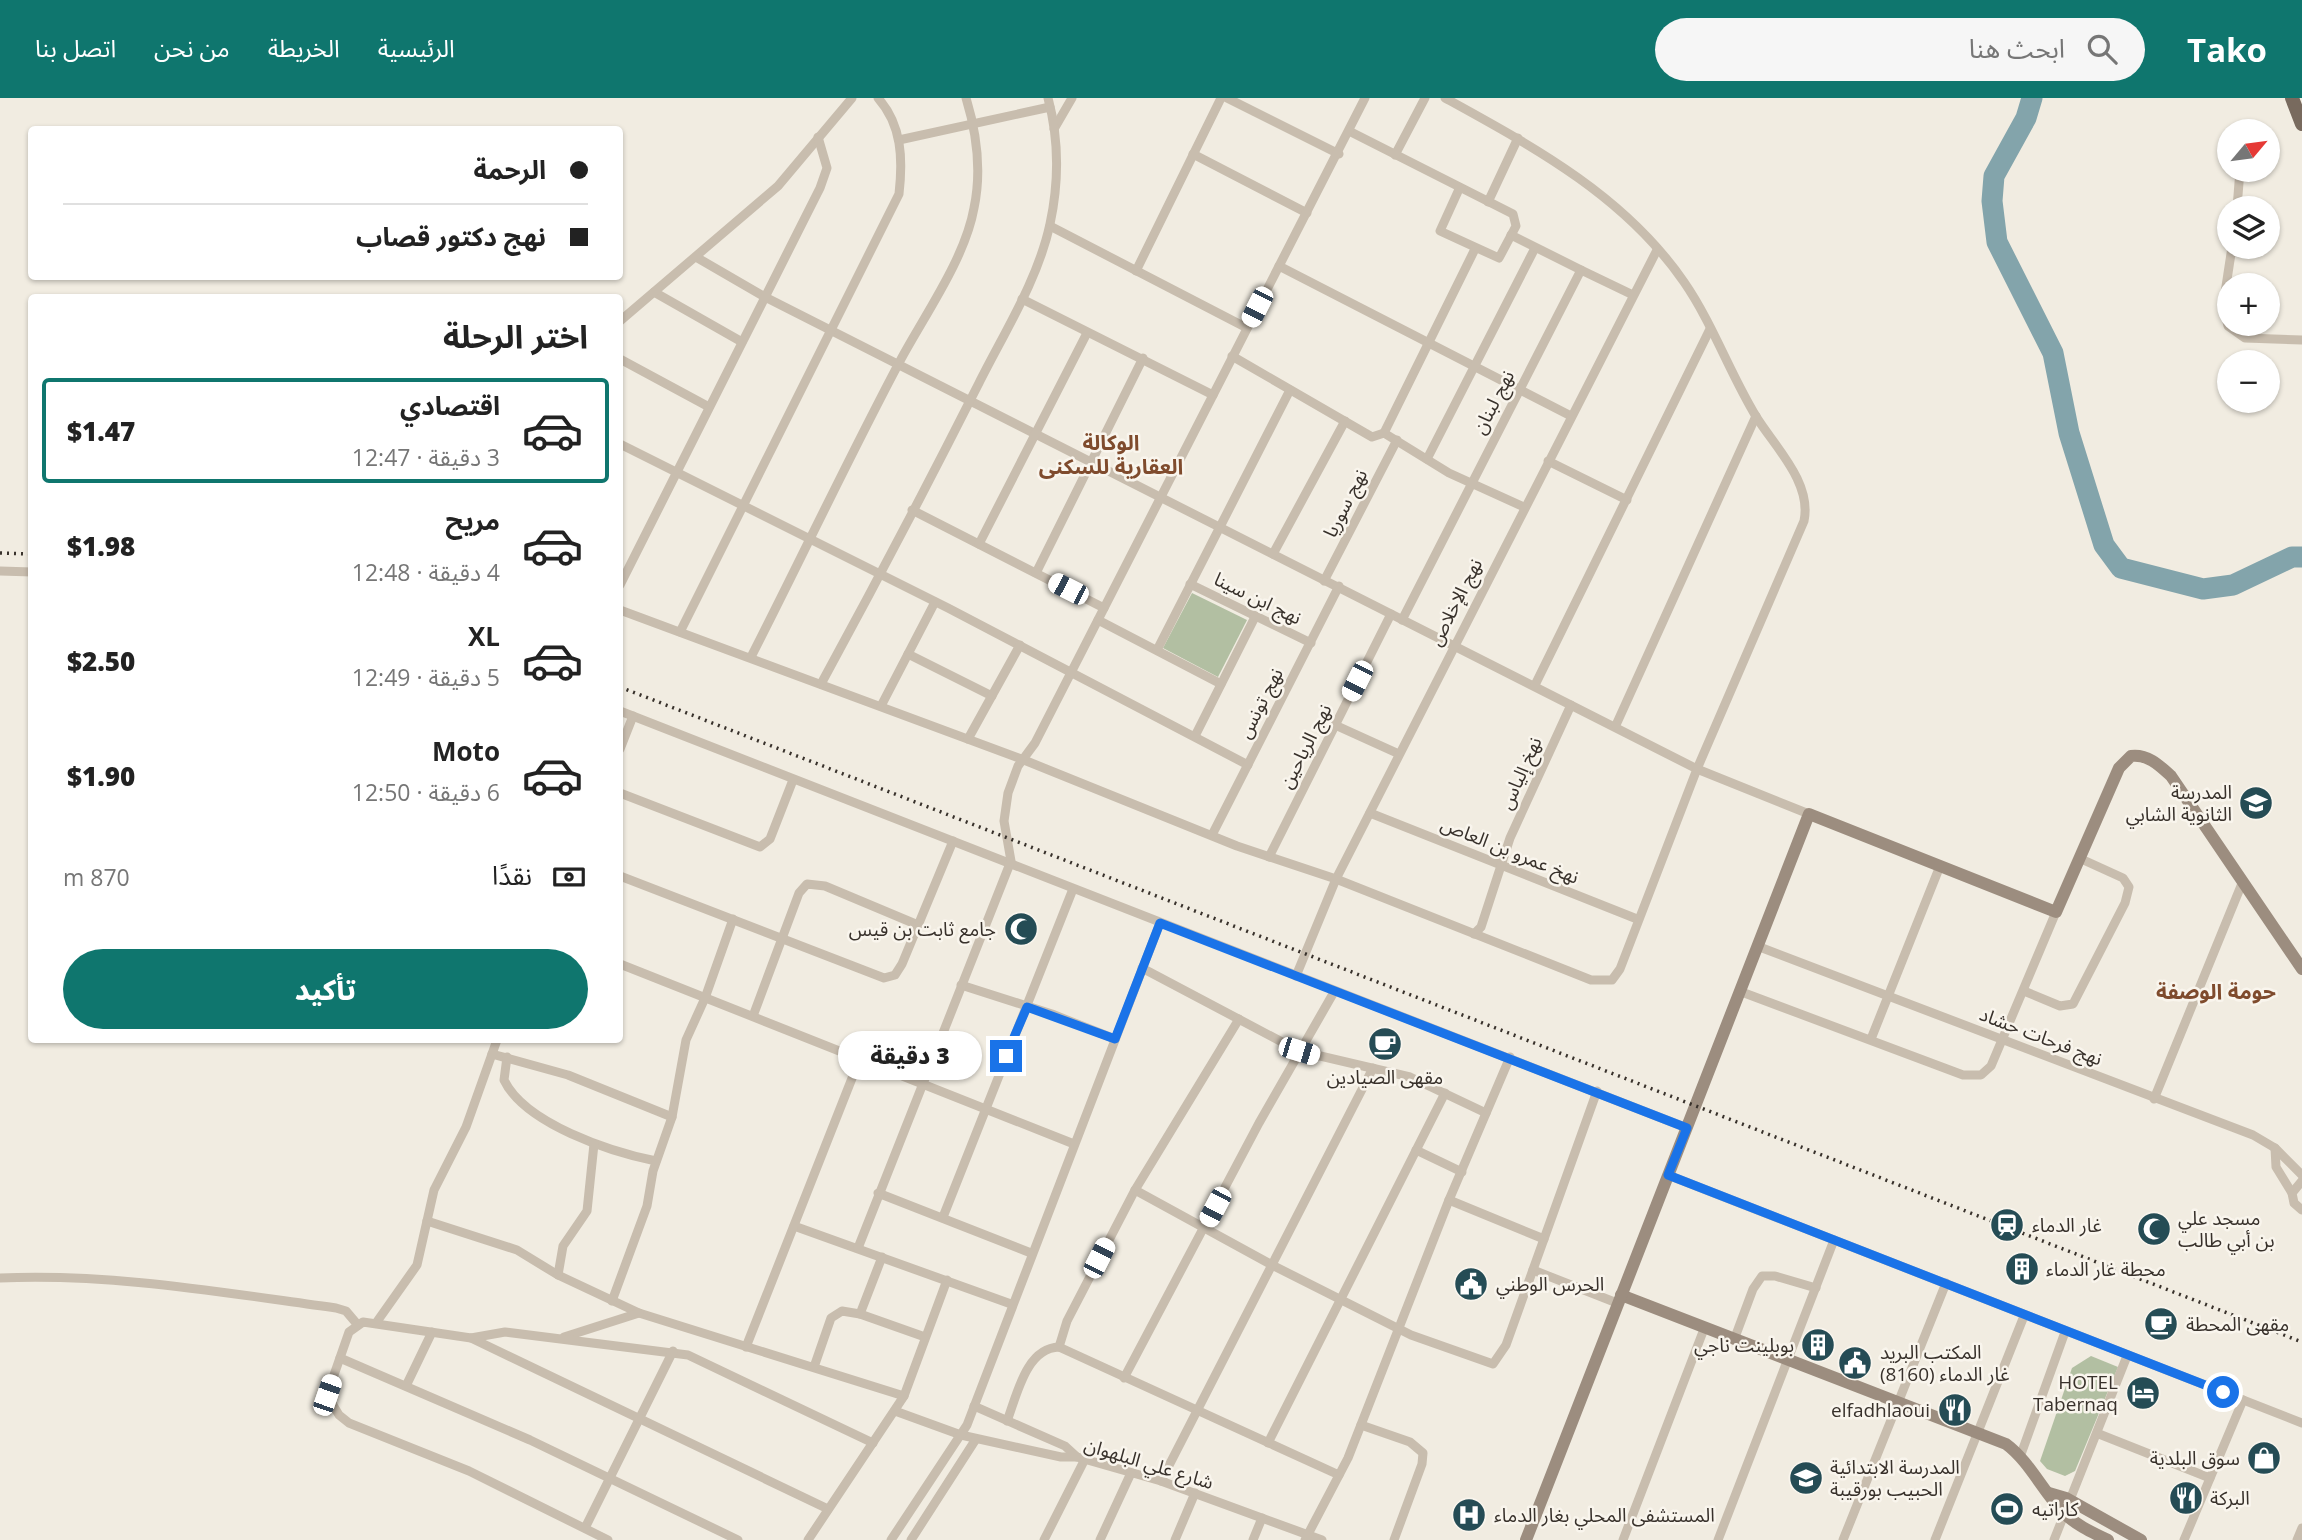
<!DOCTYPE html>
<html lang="ar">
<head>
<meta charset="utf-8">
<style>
  body { margin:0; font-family:"Open Sans","Noto Sans Arabic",sans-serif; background:#f6f6f6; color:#222; direction:rtl; height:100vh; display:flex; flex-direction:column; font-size:26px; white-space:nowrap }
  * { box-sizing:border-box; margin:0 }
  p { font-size:23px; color:#767676 }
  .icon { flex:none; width:38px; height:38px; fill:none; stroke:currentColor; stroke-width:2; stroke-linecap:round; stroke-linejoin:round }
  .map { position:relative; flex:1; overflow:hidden; direction:ltr }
  .details { position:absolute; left:28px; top:196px; width:595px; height:749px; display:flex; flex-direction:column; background:#fff; border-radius:7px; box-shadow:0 2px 5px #0004; direction:rtl }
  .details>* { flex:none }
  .banner { position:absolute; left:28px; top:28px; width:595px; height:154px; border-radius:7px; box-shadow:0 2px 5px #0004; direction:rtl; display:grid; align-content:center; height:154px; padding:0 35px; background:#fff }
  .needle { width:46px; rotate:61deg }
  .buttons { position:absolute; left:2217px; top:21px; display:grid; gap:14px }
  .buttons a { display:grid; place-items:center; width:63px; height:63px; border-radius:50%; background:#fff; box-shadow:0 2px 5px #0004; font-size:35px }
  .end { position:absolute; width:32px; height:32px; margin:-16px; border:9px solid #1a73e8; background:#fff; box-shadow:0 0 0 4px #fff }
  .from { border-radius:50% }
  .bubble { position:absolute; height:49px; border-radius:24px; background:#fff; box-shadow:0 2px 5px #0004; font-size:23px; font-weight:800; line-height:49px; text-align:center; direction:rtl }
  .car { position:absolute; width:21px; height:42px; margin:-21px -10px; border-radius:9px; box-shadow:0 0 5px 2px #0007; background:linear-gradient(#fff 24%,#345 0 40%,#fff 0 76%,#345 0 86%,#fff 0) }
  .banner b { display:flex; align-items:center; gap:24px; height:66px; font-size:26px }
  .banner b+b { border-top:2px solid #e0e0e0 }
  .banner i { width:18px; height:18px; background:#222 }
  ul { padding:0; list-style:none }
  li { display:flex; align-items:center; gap:21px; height:105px; margin:0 14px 10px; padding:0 21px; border:4px solid transparent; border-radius:7px }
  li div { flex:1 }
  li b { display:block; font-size:26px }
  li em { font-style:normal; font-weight:800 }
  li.selected { border-color:#0f766e }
  li>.icon { width:63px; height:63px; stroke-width:1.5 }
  h2 { padding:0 35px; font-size:32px; line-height:84px }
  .pay { display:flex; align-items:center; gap:18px; height:77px; padding:0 35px; font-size:26px }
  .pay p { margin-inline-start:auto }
  .button { display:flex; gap:14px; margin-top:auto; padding:14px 35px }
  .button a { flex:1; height:80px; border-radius:42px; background:#0f766e; color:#fff; font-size:28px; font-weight:800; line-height:80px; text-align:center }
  header { display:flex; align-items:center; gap:42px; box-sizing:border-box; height:98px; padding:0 35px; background:#0f766e; color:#fff }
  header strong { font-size:33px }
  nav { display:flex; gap:38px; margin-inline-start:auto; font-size:24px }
  .search { width:490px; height:63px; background:#f6f6f6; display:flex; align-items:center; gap:18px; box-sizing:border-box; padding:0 24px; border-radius:38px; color:#767676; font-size:26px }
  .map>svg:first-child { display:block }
</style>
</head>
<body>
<header>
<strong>Tako</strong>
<div class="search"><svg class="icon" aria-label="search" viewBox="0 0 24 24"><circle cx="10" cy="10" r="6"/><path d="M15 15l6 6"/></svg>ابحث هنا</div>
<nav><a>الرئيسية</a><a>الخريطة</a><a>من نحن</a><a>اتصل بنا</a></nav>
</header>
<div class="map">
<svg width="2302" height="1442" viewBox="0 0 2302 1442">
  <rect width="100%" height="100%" fill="#f1ece1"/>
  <!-- green -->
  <g fill="#b2bfa2">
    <path d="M1192,495L1247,522L1218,579L1163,550Z"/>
    <path d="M2091,1258L2118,1269L2075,1373L2065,1378L2047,1371L2040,1363L2072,1270Z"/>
  </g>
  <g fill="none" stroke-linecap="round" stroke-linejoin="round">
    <!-- river -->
    <path stroke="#83a4ab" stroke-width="21" d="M2032,0L2026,20L1994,78L1992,103L1997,144L2053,255L2069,335L2104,447L2121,470L2203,491L2233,487L2292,459H2302"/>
    <!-- street -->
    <g stroke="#c8bdae" stroke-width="9">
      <path d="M1227,0L1339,56"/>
      <path d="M1054,31L1072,0"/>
      <path d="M1349,33L1513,116L1516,128L1499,160L1440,133L1460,89"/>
      <path d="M899,42L1050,9"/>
      <path d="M1193,56L1307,115"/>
      <path d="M1395,57L1425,0"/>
      <path d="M1488,104L1518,40"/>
      <path d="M2237,110L2240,72"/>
      <path d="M1050,128L1247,230"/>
      <path d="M2232,149L2223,208L2228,228L2245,240L2302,242"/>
      <path d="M696,159L765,199L1697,671L1809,716"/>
      <path d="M1279,168L1571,318"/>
      <path d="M1581,172L1633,197"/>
      <path d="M1136,173L1221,0"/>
      <path d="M654,194L742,244"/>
      <path d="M1022,201L1213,297"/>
      <path d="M620,223L778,88L852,0"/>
      <path d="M1232,258L1372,339L1384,335L1449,375L1524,409"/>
      <path d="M620,261L709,309"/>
      <path d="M1384,335L1475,151"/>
      <path d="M620,346L948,510L1248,667"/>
      <path d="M1427,361L1535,150"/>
      <path d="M1548,363L1627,402"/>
      <path d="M912,412L1104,510"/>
      <path d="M979,446L1087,235"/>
      <path d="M1273,456L1345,323"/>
      <path d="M0,473L32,474"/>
      <path d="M1036,475L1143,260"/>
      <path d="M1324,483L1397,342"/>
      <path d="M1190,486L1311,545"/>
      <path d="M620,487L820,90L827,70L818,39"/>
      <path d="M620,512L1024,662L1237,748L1336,781L1591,882H1612L1620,871L1697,671L1804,423C1812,385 1776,350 1757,320C1730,276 1713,226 1684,184C1625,98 1534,49 1445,0"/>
      <path d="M1098,522L1221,586"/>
      <path d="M1402,522L1581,172L1511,137"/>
      <path d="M680,534L899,96C903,61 902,27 878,0"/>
      <path d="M1157,552L1290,292"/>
      <path d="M908,556L992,598"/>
      <path d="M751,559C801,461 848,361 900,263C924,218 965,161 974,110C982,72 977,36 966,0"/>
      <path d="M821,586C875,487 928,386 979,285C1004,235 1038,182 1050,126C1059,84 1059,41 1048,0"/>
      <path d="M1535,587L1710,231"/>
      <path d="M881,608L935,504"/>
      <path d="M620,613L1687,1030"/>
      <path d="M1335,627L1399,656"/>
      <path d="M1616,627L1756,318"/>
      <path d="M1195,638L1255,519"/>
      <path d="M968,641L1020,547"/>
      <path d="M620,651L633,618"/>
      <path d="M620,695L760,749L770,741L793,682"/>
      <path d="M1370,715L1637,821"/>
      <path d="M1212,737L1339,488"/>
      <path d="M1269,759L1391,516"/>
      <path d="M620,778L884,880L895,877L902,866L953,743"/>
      <path d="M1474,836L1481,829L1510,740L1571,607"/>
      <path d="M1757,848L2253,1037L2275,1050L2302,1077"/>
      <path d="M620,866L1074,1046"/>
      <path d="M1142,870L1299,953L1410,979L1486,1015"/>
      <path d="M1296,878L1336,781L1657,152"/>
      <path d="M961,887L1052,916L1115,941"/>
      <path d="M1739,893L1963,977H1981L1991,968L2056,814"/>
      <path d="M2024,893L2060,908L2073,906L2125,805L2129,789L2123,780L2079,760"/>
      <path d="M753,918L799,795L807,786L825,788L918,827"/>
      <path d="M1871,941L1940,768"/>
      <path d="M492,956L568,977L672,1019"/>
      <path d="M507,959L504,982C525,1026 611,1054 656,1063"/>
      <path d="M2154,1001L2243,783"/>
      <path d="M2275,1050L2276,1069L2292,1095"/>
      <path d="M1416,1052L1462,1074"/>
      <path d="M1668,1077L2302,1325"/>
      <path d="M2302,1083L2292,1095L2294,1105L2302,1112"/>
      <path d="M1135,1092L1272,1167L1411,1237L1493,1266L1506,1247L1597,993"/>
      <path d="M878,1095L1031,1155"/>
      <path d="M1449,1102L1544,1141"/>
      <path d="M943,1119L1073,791"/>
      <path d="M427,1123L517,1152L558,1177L639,1215L904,1298"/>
      <path d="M794,1128L1011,1206"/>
      <path d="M858,1150L1011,763L1004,723L1008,695L1018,668L1035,645L1365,0"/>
      <path d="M1533,1172L1617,1205"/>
      <path d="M558,1177L563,1148L587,1113L594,1046"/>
      <path d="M0,1180C112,1175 225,1195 336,1210L346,1213L357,1226"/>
      <path d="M612,1203L647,1108L653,1073L672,1019L686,942L705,900L733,821"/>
      <path d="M860,1216L882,1159"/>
      <path d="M376,1225L417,1167L434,1092L466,1029L497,942"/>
      <path d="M564,1239L639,1215"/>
      <path d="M471,1240L505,1234L688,1257L873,1345"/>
      <path d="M1734,1242L1753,1191L1762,1178H1775L1816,1190"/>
      <path d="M746,1249L860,960"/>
      <path d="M1059,1249L1067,1223L1135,1092L1239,921"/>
      <path d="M340,1260L530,1342L738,1442"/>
      <path d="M814,1269L831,1220L842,1213L860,1216L925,1239"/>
      <path d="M1124,1280L1259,1025L1334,894"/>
      <path d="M406,1288L432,1234"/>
      <path d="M974,1308L1065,1348L1077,1359"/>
      <path d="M895,1313L961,1337L1061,1359H1077L1161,1383L1322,1442"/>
      <path d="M1007,1323C1017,1297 1026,1250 1059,1249L1339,1377"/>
      <path d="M1361,1327L1410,1344L1423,1355L1422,1366L1394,1442"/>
      <path d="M2099,1336L2210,1380"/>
      <path d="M1268,1345L1445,995"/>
      <path d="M2020,1359L2065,1234"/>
      <path d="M1161,1383L1373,970"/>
      <path d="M585,1430L673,1253"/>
      <path d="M608,1442L469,1373L349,1325L339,1317L327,1297L349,1234L363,1224L471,1240L828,1411"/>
      <path d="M808,1442L904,1298L947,1182"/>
      <path d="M891,1442L967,1327L1160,825"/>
      <path d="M911,1442L976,1341"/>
      <path d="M1044,1442L1085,1361"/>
      <path d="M1100,1442L1131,1375"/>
      <path d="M1175,1442L1195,1395"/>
      <path d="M1253,1442L1262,1420"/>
      <path d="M1305,1442L1348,1360L1449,1102L1510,959"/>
      <path d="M1623,1442L1704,1231"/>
      <path d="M1718,1442L1834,1142"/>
      <path d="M1843,1442L1946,1185"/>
      <path d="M1935,1442L2024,1218"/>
      <path d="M2054,1442L2127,1258"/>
      <path d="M2184,1442L2243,1302"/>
      <path d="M2297,1442L2302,1430"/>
    </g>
    <!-- secondary -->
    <g stroke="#9c8d7f" stroke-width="12">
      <path d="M1621,1197L2006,1346C2029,1363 2042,1392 2062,1413C2074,1426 2091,1434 2108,1442"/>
      <path d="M2049,1395L2066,1400L2141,1442"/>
      <path d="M1526,1442L1809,716L2056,814L2119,670L2131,658C2148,656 2159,667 2171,678L2302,871"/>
    </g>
    <!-- primary -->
    <path stroke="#786a5e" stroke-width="14" d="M2292,0L2302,26"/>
    <!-- rail -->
    <g stroke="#38312b" stroke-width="3.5" stroke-dasharray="2 5" stroke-linecap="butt">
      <path d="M0,455L32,456"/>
      <path d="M620,589L2302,1244"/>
    </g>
  </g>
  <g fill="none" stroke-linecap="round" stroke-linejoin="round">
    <!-- route -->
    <path stroke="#1a73e8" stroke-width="9" d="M1006,958L1027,909L1115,941L1160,825L1687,1030L1668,1077L2223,1294"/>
  </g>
  <!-- icons -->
  <defs>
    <g id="school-disc" transform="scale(1.75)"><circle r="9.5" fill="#254c55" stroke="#f9f5ed"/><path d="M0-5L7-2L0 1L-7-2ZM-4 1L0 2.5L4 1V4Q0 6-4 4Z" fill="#fff"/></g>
    <g id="mosque-disc" transform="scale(1.75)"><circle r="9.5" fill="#254c55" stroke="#f9f5ed"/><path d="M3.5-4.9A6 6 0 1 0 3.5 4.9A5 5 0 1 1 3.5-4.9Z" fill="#fff"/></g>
    <g id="cafe-disc" transform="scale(1.75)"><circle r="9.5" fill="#254c55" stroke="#f9f5ed"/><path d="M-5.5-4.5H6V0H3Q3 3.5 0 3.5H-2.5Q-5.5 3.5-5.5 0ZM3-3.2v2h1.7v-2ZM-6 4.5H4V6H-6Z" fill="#fff"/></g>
    <g id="station-disc" transform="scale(1.75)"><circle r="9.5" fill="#254c55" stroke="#f9f5ed"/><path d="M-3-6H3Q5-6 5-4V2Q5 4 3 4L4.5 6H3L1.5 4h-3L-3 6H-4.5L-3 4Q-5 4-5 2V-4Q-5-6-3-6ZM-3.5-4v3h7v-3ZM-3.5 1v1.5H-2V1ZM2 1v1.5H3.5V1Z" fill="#fff"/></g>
    <g id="building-disc" transform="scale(1.75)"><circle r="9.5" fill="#254c55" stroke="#f9f5ed"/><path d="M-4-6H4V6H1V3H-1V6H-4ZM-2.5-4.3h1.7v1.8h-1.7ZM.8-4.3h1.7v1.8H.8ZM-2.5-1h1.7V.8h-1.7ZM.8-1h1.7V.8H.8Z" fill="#fff"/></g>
    <g id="civic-disc" transform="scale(1.75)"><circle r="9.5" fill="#254c55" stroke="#f9f5ed"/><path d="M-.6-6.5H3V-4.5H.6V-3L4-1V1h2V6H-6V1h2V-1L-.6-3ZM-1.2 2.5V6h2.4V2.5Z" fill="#fff"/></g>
    <g id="hotel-disc" transform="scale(1.75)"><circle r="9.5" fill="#254c55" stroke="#f9f5ed"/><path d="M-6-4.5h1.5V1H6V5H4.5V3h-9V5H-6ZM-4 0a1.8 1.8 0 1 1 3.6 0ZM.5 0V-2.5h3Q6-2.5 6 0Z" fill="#fff"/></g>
    <g id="restaurant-disc" transform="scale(1.75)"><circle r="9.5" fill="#254c55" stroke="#f9f5ed"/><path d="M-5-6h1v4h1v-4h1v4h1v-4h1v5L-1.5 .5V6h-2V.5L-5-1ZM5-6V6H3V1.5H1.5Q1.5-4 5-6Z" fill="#fff"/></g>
    <g id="shop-disc" transform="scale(1.75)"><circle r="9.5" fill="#254c55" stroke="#f9f5ed"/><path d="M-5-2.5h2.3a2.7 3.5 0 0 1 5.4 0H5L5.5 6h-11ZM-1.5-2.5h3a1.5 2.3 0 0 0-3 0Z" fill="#fff"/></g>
    <g id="stadium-disc" transform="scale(1.75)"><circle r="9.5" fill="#254c55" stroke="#f9f5ed"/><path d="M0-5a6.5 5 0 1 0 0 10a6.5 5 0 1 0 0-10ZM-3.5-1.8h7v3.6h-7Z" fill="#fff"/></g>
    <g id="hospital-disc" transform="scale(1.75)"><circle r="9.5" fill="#254c55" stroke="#f9f5ed"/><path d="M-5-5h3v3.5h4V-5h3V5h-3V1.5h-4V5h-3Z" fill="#fff"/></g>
  </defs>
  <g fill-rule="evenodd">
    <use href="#school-disc" x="2256" y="705"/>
    <use href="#mosque-disc" x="1021" y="831"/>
    <use href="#cafe-disc" x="1385" y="946"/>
    <use href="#station-disc" x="2007" y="1127"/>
    <use href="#mosque-disc" x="2154" y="1131"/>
    <use href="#building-disc" x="2022" y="1171"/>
    <use href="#civic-disc" x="1471" y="1186"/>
    <use href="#cafe-disc" x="2161" y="1226"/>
    <use href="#building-disc" x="1818" y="1247"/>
    <use href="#civic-disc" x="1855" y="1265"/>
    <use href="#hotel-disc" x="2143" y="1295"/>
    <use href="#restaurant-disc" x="1955" y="1312"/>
    <use href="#shop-disc" x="2264" y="1360"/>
    <use href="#school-disc" x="1806" y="1380"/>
    <use href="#restaurant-disc" x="2186" y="1400"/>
    <use href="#stadium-disc" x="2007" y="1411"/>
    <use href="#hospital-disc" x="1469" y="1417"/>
  </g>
  <g text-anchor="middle" stroke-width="5" stroke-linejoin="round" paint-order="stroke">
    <!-- street labels -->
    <g font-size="19" fill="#38312b" stroke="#f9f5ed">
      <text transform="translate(1493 304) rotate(-63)" y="7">نهج لبنان</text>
      <text transform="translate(1345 405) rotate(-63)" y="7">نهج سوريا</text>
      <text transform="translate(1258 500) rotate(26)" y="7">نهج ابن سينا</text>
      <text transform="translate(1455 504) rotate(-63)" y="7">نهج الإخلاص</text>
      <text transform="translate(1260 605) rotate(-63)" y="7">نهج تونس</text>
      <text transform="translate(1305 648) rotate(-63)" y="7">نهج الرياحين</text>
      <text transform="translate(1520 675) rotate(-66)" y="7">نهخ إلياس</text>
      <text transform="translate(1510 752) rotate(22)" y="7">نهخ عمرو بن العاص</text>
      <text transform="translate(2041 938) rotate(21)" y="7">نهج فرحات حشاد</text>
      <text transform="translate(1149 1365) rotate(17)" y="7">شارع علي البلهوان</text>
    </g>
    <!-- poi labels -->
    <g font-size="19" fill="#38312b" stroke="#f9f5ed" text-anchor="start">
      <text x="2232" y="701" text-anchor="end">المدرسة<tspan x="2232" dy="22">الثانوية الشابي</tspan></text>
      <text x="996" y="838" text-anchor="end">جامع ثابت بن قیس</text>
      <text x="1385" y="986" text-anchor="middle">مقهى الصيادين</text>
      <text x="2178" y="1127">مسجد علي<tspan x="2178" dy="22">بن أبي طالب</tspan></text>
      <text x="2032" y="1134">غار الدماء</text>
      <text x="2046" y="1178">محطة غار الدماء</text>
      <text x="1496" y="1193">الحرس الوطني</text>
      <text x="2186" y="1233">مقهى المحطة</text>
      <text x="1794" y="1254" text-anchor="end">بوبلينت ناجي</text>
      <text x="1880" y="1261">المكتب البريد<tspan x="1880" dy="22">غار الدماء (8160)</tspan></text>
      <text x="2118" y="1291" text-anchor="end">HOTEL<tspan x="2118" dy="22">Tabernaq</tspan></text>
      <text x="1930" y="1319" text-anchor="end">elfadhlaoui</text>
      <text x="2240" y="1367" text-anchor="end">سوق البلدية</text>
      <text x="1830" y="1376">المدرسة الابتدائية<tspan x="1830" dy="22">الحبيب بورقيبة</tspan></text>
      <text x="2210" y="1407">البركة</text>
      <text x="2032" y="1418">كاراتيه</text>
      <text x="1494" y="1424">المستشفى المحلي بغار الدماء</text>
    </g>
    <!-- neighbourhood labels -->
    <g font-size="21" font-weight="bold" fill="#7f4b2d" stroke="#f9f5ed">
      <text x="1111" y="352">الوكالة<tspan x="1111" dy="24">العقارية للسكنى</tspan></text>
      <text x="2216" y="901">حومة الوصفة</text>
    </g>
  </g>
</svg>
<div class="buttons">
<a><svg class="needle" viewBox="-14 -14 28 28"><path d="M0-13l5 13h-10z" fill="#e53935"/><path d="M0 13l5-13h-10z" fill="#767676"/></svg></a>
<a><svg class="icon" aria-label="layers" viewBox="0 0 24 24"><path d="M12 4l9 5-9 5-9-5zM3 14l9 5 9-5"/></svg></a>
<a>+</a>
<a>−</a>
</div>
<i class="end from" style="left:2223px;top:1294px"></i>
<i class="end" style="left:1006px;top:958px"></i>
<div class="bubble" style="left:838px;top:933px;width:144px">3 دقيقة</div>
<i class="car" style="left:1257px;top:209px;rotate:207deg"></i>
<i class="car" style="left:1068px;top:491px;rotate:297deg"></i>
<i class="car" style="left:1357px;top:583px;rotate:207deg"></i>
<i class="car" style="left:1299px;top:953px;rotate:107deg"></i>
<i class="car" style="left:1215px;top:1109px;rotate:208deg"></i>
<i class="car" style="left:1099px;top:1160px;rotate:27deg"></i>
<i class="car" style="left:327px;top:1297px;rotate:19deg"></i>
<div class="banner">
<b><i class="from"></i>الرحمة</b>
<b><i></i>نهج دكتور قصاب</b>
</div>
<section class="details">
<h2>اختر الرحلة</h2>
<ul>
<li class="selected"><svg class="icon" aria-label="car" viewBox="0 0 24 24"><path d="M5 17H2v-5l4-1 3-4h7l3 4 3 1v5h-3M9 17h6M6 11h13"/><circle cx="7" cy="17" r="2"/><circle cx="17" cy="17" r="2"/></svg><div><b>اقتصادي</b><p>3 دقيقة · 12:47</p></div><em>$1.47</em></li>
<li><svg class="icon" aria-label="car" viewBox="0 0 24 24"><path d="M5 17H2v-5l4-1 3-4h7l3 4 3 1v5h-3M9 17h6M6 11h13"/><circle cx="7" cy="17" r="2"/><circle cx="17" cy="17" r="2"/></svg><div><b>مريح</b><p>4 دقيقة · 12:48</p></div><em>$1.98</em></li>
<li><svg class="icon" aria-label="car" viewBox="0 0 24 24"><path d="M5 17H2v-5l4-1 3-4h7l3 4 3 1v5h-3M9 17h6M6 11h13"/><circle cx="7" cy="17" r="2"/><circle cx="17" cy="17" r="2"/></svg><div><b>XL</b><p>5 دقيقة · 12:49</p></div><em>$2.50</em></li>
<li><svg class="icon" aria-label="car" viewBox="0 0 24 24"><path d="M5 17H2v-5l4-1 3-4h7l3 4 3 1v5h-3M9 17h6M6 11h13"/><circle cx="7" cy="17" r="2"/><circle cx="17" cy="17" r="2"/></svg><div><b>Moto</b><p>6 دقيقة · 12:50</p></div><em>$1.90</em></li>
</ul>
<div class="pay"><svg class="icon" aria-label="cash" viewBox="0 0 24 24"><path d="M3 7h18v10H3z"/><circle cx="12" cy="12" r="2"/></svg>نقدًا<p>870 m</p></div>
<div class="button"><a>تأكيد</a></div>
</section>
</div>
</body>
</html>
